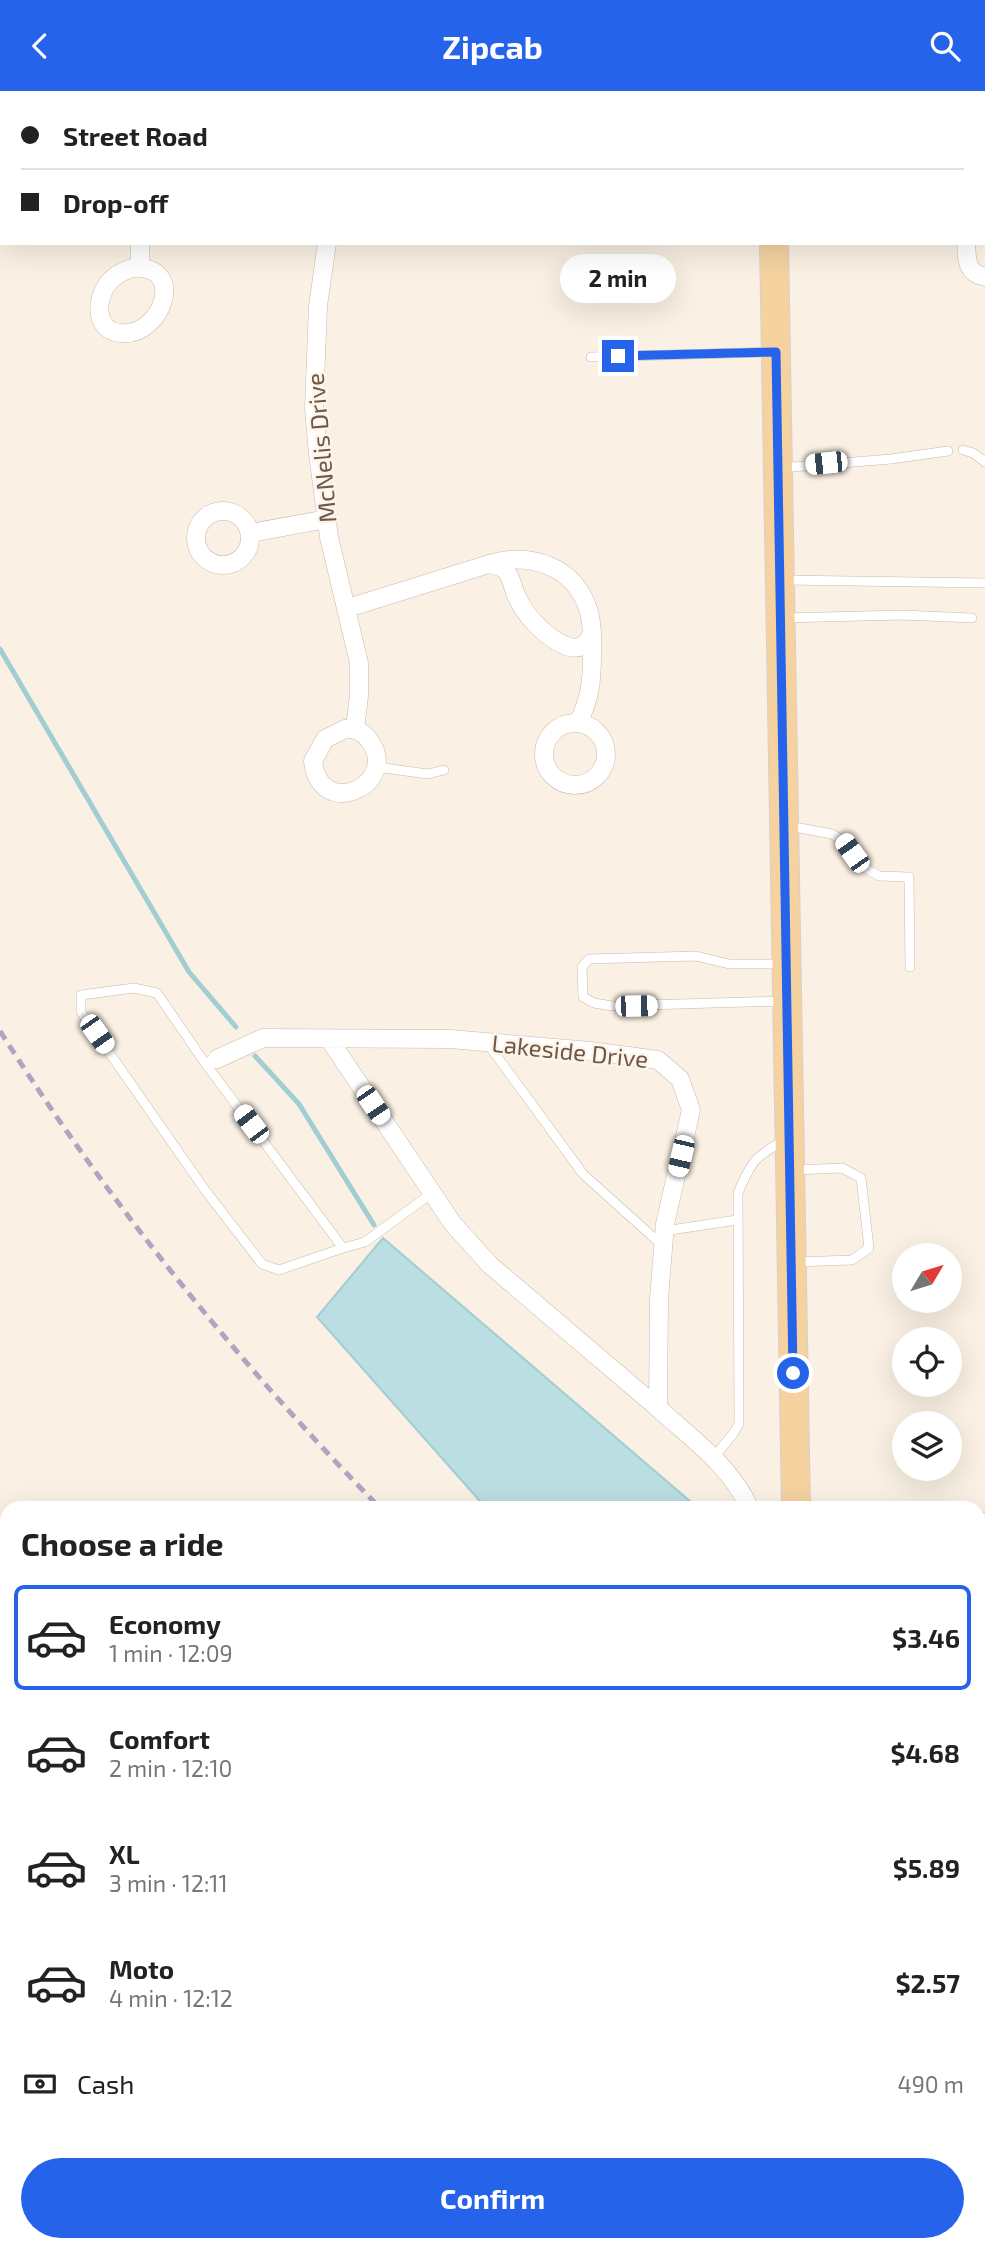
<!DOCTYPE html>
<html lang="en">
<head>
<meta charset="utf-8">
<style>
  body { margin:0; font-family:"Exo 2",sans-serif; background:#f6f6f6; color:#222; height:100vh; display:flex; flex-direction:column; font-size:26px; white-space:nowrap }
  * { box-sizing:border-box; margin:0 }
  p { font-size:23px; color:#767676 }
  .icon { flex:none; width:38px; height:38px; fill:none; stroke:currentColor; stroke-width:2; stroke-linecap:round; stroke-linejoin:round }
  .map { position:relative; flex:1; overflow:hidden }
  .drawer { position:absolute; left:0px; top:1410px; width:985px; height:751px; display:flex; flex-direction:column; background:#fff; border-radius:21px 21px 0 0; box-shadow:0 7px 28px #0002 }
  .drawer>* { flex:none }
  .top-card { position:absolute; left:0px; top:0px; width:985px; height:154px; box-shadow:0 7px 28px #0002; display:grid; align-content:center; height:154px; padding:0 21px; background:#fff }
  .needle { width:46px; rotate:52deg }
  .tools { position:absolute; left:892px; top:1152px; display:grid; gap:14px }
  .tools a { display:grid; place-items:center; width:70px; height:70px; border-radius:50%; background:#fff; box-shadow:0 7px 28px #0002; font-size:35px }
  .end { position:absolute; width:32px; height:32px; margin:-16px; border:9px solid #2563eb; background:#fff; box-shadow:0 0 0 4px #fff }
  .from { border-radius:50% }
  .bubble { position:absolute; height:49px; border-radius:24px; background:#fff; box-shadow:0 7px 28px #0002; font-size:23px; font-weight:700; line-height:49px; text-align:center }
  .car { position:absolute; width:21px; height:42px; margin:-21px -10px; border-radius:9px; box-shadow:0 0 5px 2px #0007; background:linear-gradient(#fff 24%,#345 0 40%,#fff 0 76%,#345 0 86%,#fff 0) }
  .top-card b { display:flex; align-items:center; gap:24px; height:66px; font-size:26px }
  .top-card b+b { border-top:2px solid #e0e0e0 }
  .top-card i { width:18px; height:18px; background:#222 }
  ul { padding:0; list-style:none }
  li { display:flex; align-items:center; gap:21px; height:105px; margin:0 14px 10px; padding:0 7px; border:4px solid transparent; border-radius:10px }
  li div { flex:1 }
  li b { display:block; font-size:26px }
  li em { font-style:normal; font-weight:700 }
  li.active { border-color:#2563eb }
  li>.icon { width:63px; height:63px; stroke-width:1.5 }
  h2 { padding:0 21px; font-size:32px; line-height:84px }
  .pay { display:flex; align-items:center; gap:18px; height:77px; padding:0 21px; font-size:26px }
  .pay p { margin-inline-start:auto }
  .primary-button { display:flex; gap:14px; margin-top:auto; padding:14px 21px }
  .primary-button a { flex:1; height:80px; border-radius:42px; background:#2563eb; color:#fff; font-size:28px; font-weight:700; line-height:80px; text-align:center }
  header { display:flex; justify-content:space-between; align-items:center; height:91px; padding:0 21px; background:#2563eb; color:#fff; font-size:32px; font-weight:700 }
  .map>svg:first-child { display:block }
</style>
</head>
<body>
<header><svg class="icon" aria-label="back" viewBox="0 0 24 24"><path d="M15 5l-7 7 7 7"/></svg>Zipcab<svg class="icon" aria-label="search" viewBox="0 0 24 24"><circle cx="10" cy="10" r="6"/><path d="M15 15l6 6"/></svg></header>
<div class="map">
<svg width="985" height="2160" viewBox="0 0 985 2160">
  <rect width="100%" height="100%" fill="#faf1e4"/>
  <!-- residential -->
  <path fill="#f1e2d3" d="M978,1952L985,1955V2160H864L865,2154H978Z"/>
  <!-- green -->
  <rect fill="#d3e7c3" x="291" y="2154" width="333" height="6"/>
  <!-- water -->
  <path fill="#badee2" stroke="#a1cdd3" stroke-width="2" d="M383,1147L698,1417H486L317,1226Z"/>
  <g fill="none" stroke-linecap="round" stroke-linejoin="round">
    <!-- stream -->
    <g stroke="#a1cdd3" stroke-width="5">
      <path d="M0,558L189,881L236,936"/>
      <path d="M255,965L299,1013L374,1134"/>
      <path d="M978,1550L985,1549"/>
    </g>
  </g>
  <!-- building -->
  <rect fill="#eecfbd" x="648" y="2154" width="64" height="6"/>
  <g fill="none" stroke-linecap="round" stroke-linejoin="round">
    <!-- service casing -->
    <g stroke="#cbb8ab" stroke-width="10">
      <g id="service">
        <path d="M591,266L771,261"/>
        <path d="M963,359L973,362L985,371"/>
        <path d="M780,377L891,368L948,360"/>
        <path d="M784,489L985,492"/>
        <path d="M782,527L902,524L972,527"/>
        <path d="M376,676L428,683L444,679"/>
        <path d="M789,735L832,743L843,750L860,774L879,785L909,786L910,876"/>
        <path d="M784,910L612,915L594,912L583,906L582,876L589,868L696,865L729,873H785"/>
        <path d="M488,953L583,1083L663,1155"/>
        <path d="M205,972L343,1157L279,1179L262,1173L205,1099L81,921V904L134,897L157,902L205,972L217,968"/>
        <path d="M664,1140L737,1129"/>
        <path d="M343,1157L365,1151L432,1102"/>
        <path d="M795,1171L852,1169L869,1157L861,1087L842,1077L795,1079"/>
        <path d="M713,1367L733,1343L739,1333L738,1102C751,1071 755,1065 785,1049"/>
        <path d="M978,1692L985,1697"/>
        <path d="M978,1768L985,1757"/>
        <path d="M737,2154V2160"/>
      </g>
    </g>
    <!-- minor casing -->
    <g stroke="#cbb8ab" stroke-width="19">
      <g id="minor">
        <path d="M580,0V2"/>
        <path d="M756,0L757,2"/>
        <path d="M154,2V0"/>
        <path d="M346,2L347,0"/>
        <path d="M869,2L870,0"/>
        <path d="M984,86L985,85"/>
        <path d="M140,152V176"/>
        <path d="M327,152L318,215L314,317L318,363L329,446L359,572V605L355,638"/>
        <path d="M966,152C967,169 966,182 985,186"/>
        <path d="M132,177C189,173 161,247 121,242C94,240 95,208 109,191C115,184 123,180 132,177Z"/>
        <circle cx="223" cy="447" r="27"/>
        <path d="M250,442L327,428"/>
        <path d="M489,473C531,460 576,476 589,521C593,535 592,550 592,564C592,591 590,608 578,632"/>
        <path d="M348,517L489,473C495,474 500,475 505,479C512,486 512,495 516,504C525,525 545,546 566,555C579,560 587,554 592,542"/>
        <circle cx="575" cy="663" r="31"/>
        <path d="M345,638C355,637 363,641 369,649C402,692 320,732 313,670L325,648Z"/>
        <path d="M217,968L263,947L450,948L591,960L658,969L680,988L691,1019L665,1133L659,1208L658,1317L490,1174L453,1133L329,948"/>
        <path d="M658,1317C692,1348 731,1375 750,1418"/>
        <path d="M978,1431H985"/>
        <path d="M978,1642L985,1644"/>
        <path d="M0,1867L7,1868"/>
        <path d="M0,2146L7,2145"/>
      </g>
    </g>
    <!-- tertiary casing -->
    <g stroke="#cbb8ab" stroke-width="24">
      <path id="tertiary" d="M0,1446H7"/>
    </g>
    <!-- primary casing -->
    <g stroke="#d7d0cd" stroke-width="30">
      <g id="primary">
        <path d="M772,0V2"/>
        <path d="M774,152L796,1418"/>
        <path d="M806,2160V2154"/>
      </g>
    </g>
    <!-- service -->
    <use href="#service" stroke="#fff" stroke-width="9"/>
    <!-- minor -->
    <use href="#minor" stroke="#fff" stroke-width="18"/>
    <!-- tertiary -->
    <use href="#tertiary" stroke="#fff" stroke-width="23"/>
    <!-- primary -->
    <use href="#primary" stroke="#f5d2a0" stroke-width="28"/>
    <!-- rail -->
    <g stroke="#b3a3c3" stroke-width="5" stroke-dasharray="10 7" stroke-linecap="butt">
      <path d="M0,940C109,1112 239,1273 381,1418"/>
      <path d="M978,1891L985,1895"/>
    </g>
  </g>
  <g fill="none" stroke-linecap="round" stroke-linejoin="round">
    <!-- route -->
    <path stroke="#2563eb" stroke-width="9" d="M618,265L776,261L793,1282"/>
  </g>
  <g text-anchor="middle" stroke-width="5" stroke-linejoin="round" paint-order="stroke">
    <!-- street labels -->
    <g font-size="24" fill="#71574b" stroke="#fef5e9">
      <text transform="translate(322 357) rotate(-95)" y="8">McNelis Drive</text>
      <text transform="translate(570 961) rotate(6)" y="8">Lakeside Drive</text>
    </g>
  </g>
</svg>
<div class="tools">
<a><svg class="needle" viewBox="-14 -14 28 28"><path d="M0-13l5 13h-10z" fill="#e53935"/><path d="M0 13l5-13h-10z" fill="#767676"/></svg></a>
<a><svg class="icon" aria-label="locate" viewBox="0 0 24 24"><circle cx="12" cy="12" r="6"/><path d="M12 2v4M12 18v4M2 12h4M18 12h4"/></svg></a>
<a><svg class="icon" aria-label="layers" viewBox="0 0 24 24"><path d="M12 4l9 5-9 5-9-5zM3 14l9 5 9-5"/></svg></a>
</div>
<i class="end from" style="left:793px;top:1282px"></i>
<i class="end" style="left:618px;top:265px"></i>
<div class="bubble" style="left:560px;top:163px;width:116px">2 min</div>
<i class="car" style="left:826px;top:372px;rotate:264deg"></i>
<i class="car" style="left:852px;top:762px;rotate:325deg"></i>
<i class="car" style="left:636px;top:915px;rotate:89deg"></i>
<i class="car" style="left:97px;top:943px;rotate:145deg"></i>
<i class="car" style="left:373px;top:1014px;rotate:146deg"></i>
<i class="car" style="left:251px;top:1033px;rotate:323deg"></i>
<i class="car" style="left:681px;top:1065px;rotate:193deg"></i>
<div class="top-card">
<b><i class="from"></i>Street Road</b>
<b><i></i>Drop-off</b>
</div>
<section class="drawer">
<h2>Choose a ride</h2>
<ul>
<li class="active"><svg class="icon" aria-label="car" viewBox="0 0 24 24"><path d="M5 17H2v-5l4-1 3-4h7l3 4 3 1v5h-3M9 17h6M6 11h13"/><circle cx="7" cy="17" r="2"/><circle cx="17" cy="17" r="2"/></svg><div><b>Economy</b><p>1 min · 12:09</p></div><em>$3.46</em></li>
<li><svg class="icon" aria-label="car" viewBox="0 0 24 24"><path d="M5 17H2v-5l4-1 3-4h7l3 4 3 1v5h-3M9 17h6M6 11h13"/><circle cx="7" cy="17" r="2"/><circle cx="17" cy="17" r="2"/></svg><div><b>Comfort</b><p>2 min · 12:10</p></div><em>$4.68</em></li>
<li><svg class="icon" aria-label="car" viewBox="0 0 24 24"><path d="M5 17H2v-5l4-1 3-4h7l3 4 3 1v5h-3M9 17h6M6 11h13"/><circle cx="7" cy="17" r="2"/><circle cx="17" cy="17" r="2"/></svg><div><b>XL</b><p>3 min · 12:11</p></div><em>$5.89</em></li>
<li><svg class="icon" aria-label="car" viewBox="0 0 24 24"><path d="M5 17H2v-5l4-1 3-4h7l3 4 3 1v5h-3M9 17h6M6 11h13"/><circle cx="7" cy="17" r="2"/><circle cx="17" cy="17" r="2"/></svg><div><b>Moto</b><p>4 min · 12:12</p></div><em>$2.57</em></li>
</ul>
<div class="pay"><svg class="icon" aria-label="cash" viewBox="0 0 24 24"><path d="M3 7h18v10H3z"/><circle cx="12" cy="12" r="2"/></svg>Cash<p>490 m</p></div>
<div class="primary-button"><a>Confirm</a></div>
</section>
</div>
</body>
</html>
